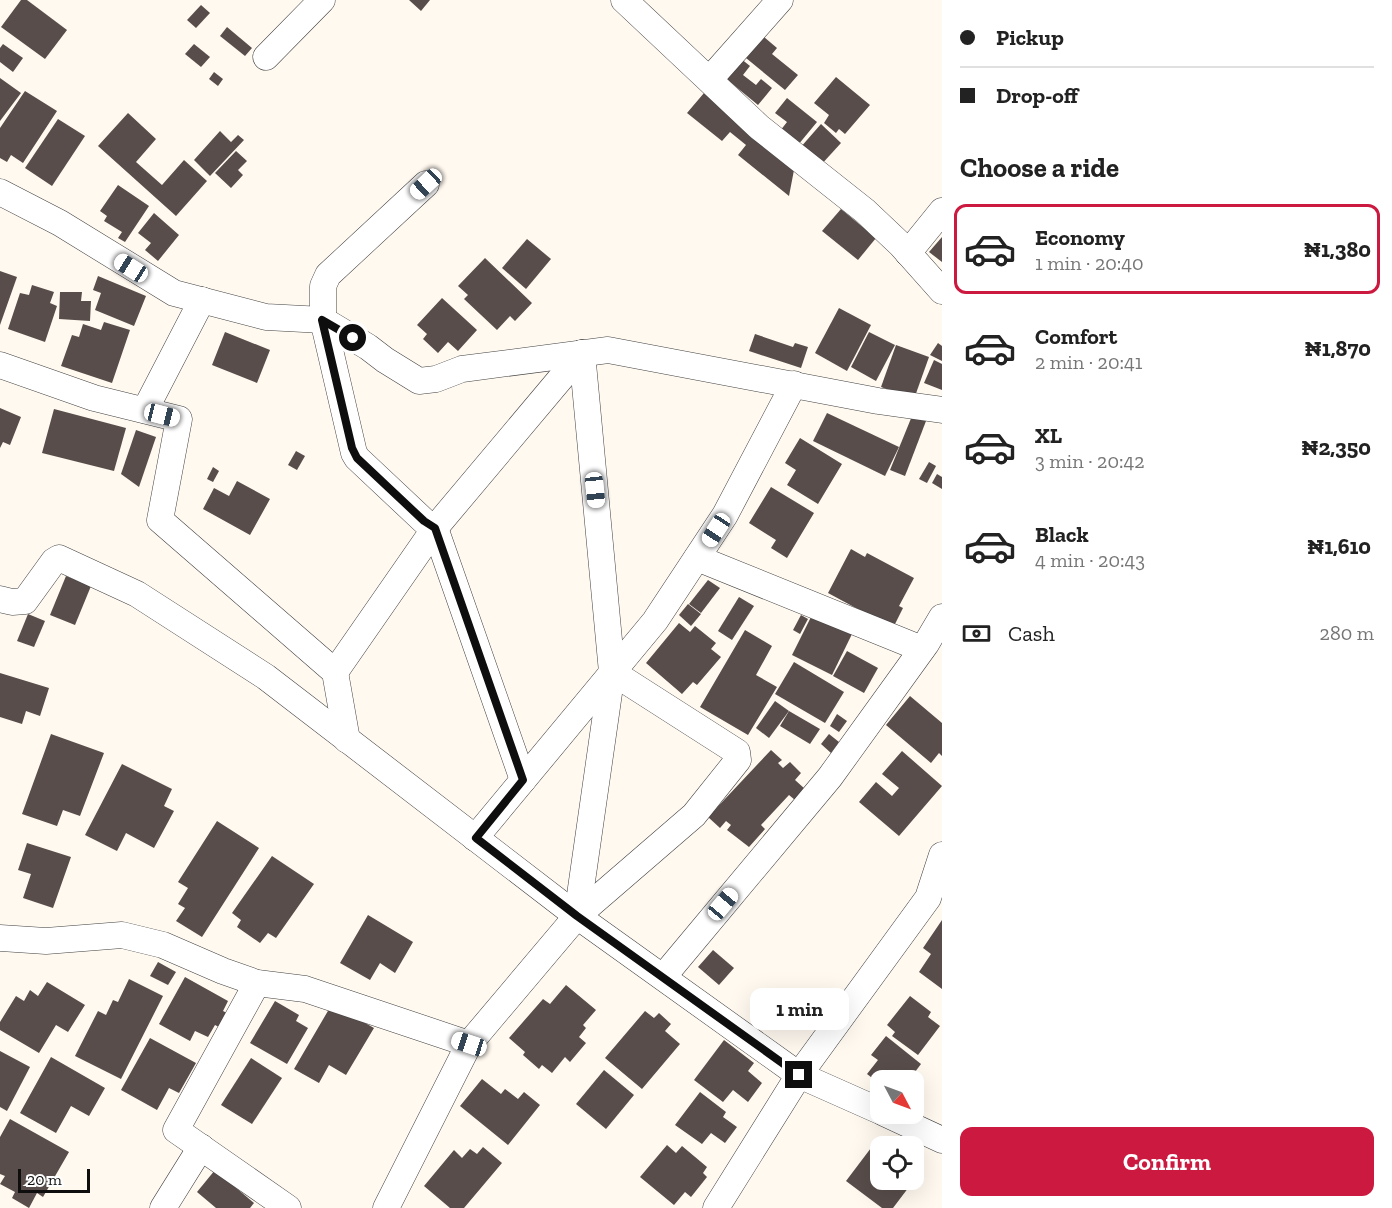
<!DOCTYPE html>
<html lang="en">
<head>
<meta charset="utf-8">
<style>
  body { margin:0; font-family:"Zilla Slab",serif; background:#f6f6f6; color:#222; height:100vh; display:flex; flex-direction:column; font-size:22px; white-space:nowrap }
  * { box-sizing:border-box; margin:0 }
  p { font-size:20px; color:#767676 }
  .icon { flex:none; width:33px; height:33px; fill:none; stroke:currentColor; stroke-width:2; stroke-linecap:round; stroke-linejoin:round }
  .map { position:relative; flex:1; overflow:hidden }
  .side { display:flex; flex-direction:column; background:#fff; width:450px }
  .side>* { flex:none }
  .top-card { display:grid; align-content:center; height:132px; padding:0 18px; background:#fff }
  .needle { width:39px; rotate:131deg }
  .buttons { position:absolute; left:870px; top:1070px; display:grid; gap:12px }
  .buttons a { display:grid; place-items:center; width:54px; height:54px; border-radius:12px; background:#fff; box-shadow:0 6px 24px #0002; font-size:30px }
  .scale { position:absolute; left:18px; bottom:15px; width:72px; box-sizing:border-box; padding-left:6px; border:3px solid #0e0e0e; border-top:0; font-size:16px; line-height:21px; white-space:nowrap; color:#0e0e0e; -webkit-text-stroke:4px #fff; paint-order:stroke }
  .end { position:absolute; width:27px; height:27px; margin:-14px; border:8px solid #0e0e0e; background:#fff; box-shadow:0 0 0 3px #fff }
  .from { border-radius:50% }
  .bubble { position:absolute; height:42px; border-radius:12px; background:#fff; box-shadow:0 6px 24px #0002; font-size:20px; font-weight:800; line-height:42px; text-align:center }
  .car { position:absolute; width:18px; height:36px; margin:-18px -9px; border-radius:8px; box-shadow:0 0 4px 2px #0007; background:linear-gradient(#fff 24%,#345 0 40%,#fff 0 76%,#345 0 86%,#fff 0) }
  .top-card b { display:flex; align-items:center; gap:21px; height:57px; font-size:22px }
  .top-card b+b { border-top:2px solid #e0e0e0 }
  .top-card i { width:15px; height:15px; background:#222 }
  ul { padding:0; list-style:none }
  li { display:flex; align-items:center; gap:18px; height:90px; margin:0 12px 9px; padding:0 6px; border:3px solid transparent; border-radius:12px }
  li div { flex:1 }
  li b { display:block; font-size:22px }
  li em { font-style:normal; font-weight:800 }
  li.on { border-color:#cc1940 }
  li>.icon { width:54px; height:54px; stroke-width:1.5 }
  h2 { padding:0 18px; font-size:27px; line-height:72px }
  .pay { display:flex; align-items:center; gap:15px; height:66px; padding:0 18px; font-size:22px }
  .pay p { margin-inline-start:auto }
  .action { display:flex; gap:12px; margin-top:auto; padding:12px 18px }
  .action a { flex:1; height:69px; border-radius:12px; background:#cc1940; color:#fff; font-size:24px; font-weight:800; line-height:69px; text-align:center }
  main { display:flex; flex:1; min-height:0 }
  .map>svg:first-child { display:block }
</style>
</head>
<body>
<main>
<div class="map">
<svg width="942" height="1208" viewBox="0 0 942 1208">
  <rect width="100%" height="100%" fill="#fff9f0"/>
  <!-- building -->
  <g fill="#584d4a">
    <path d="M21,0H27L67,30L45,59L1,27Z"/>
    <path d="M409,0H430L421,11Z"/>
    <path d="M201,5L210,13L196,28L187,20Z"/>
    <path d="M227,27L252,48L245,56L220,36Z"/>
    <path d="M764,37L777,48L772,54L798,75L785,90L746,58Z"/>
    <path d="M3,44L23,58L13,72L0,62V48Z"/>
    <path d="M194,44L210,57L201,67L185,54Z"/>
    <path d="M740,58L750,66L743,75L756,85L761,79L772,88L758,105L724,77Z"/>
    <path d="M214,72L223,79L218,86L209,79Z"/>
    <path d="M836,77L870,105L845,134L839,129L836,133L824,123L829,115L814,103Z"/>
    <path d="M0,78L21,93L0,121Z"/>
    <path d="M25,91L57,111L23,163L11,155L7,162L0,158V128Z"/>
    <path d="M704,93L794,170L789,196L738,155L746,145L730,132L722,141L687,113Z"/>
    <path d="M787,98L817,122L798,145L780,131L787,122L775,113Z"/>
    <path d="M128,113L156,139L136,162L162,185L184,160L207,181L176,216L98,146Z"/>
    <path d="M58,119L85,136L52,186L25,168Z"/>
    <path d="M821,124L841,143L820,166L800,148Z"/>
    <path d="M220,131L231,142L238,135L244,140L210,176L194,160Z"/>
    <path d="M236,151L247,161L238,170L243,175L231,188L215,173Z"/>
    <path d="M118,185L149,206L125,242L118,238L122,232L104,221L107,216L100,211Z"/>
    <path d="M841,209L876,238L858,260L822,231Z"/>
    <path d="M154,213L179,235L158,261L145,250L151,243L138,233Z"/>
    <path d="M942,237V262L929,252Z"/>
    <path d="M527,239L551,259L526,289L502,268Z"/>
    <path d="M485,258L532,303L515,321L510,316L497,330L464,299L468,295L458,286Z"/>
    <path d="M0,271L17,277L0,325Z"/>
    <path d="M98,276L146,296L134,326L95,310L101,293L93,290Z"/>
    <path d="M32,285L54,292L50,303L57,306L45,342L8,329L20,293L29,295Z"/>
    <path d="M60,292H82L81,301H91L90,321L59,319Z"/>
    <path d="M442,298L477,330L458,351L448,342L438,353L423,339L427,334L417,325Z"/>
    <path d="M839,308L871,325L847,371L815,353Z"/>
    <path d="M104,322L130,330L112,383L61,366L72,335L79,337L83,324L101,330Z"/>
    <path d="M225,332L270,350L257,383L212,365Z"/>
    <path d="M869,332L895,345L876,381L851,367Z"/>
    <path d="M755,334L793,347L795,343L808,347L801,368L749,351Z"/>
    <path d="M938,343L942,346V361L930,355Z"/>
    <path d="M896,345L929,357L914,399L881,387Z"/>
    <path d="M934,360L942,364V390L924,383Z"/>
    <path d="M0,408L21,417L10,445L3,442L0,448Z"/>
    <path d="M54,409L126,428L114,471L42,453Z"/>
    <path d="M827,413L899,447L885,476L813,441Z"/>
    <path d="M912,416L926,421L905,476L890,470Z"/>
    <path d="M136,430L156,437L139,487L121,474Z"/>
    <path d="M800,438L842,464L818,504L787,485L796,470L785,463Z"/>
    <path d="M296,451L305,456L297,470L288,465Z"/>
    <path d="M929,462L936,466L927,483L919,479Z"/>
    <path d="M213,467L219,471L213,482L207,479Z"/>
    <path d="M937,474L942,477V489L932,483Z"/>
    <path d="M237,481L270,499L250,535L203,509L214,488L229,496Z"/>
    <path d="M771,487L814,513L787,558L771,548L776,540L749,523Z"/>
    <path d="M851,549L865,557L867,553L914,578L899,606L903,608L893,628L828,593Z"/>
    <path d="M66,576L91,586L75,625L50,615Z"/>
    <path d="M708,580L720,588L701,613L689,604Z"/>
    <path d="M739,597L754,606L732,640L718,631Z"/>
    <path d="M688,604L701,614L691,626L679,615Z"/>
    <path d="M28,614L45,621L34,647L17,641Z"/>
    <path d="M801,615L808,619L800,634L793,630Z"/>
    <path d="M812,615L852,634L832,675L792,655Z"/>
    <path d="M679,623L690,632L695,626L716,643L711,649L721,657L697,685L693,682L682,694L646,663Z"/>
    <path d="M745,630L772,646L756,675L777,687L748,735L700,707Z"/>
    <path d="M847,651L878,668L864,693L833,676Z"/>
    <path d="M794,662L844,692L825,723L775,694Z"/>
    <path d="M0,673L49,688L40,716L26,711L22,724L0,717Z"/>
    <path d="M910,696L942,723V756L939,753L931,763L886,725Z"/>
    <path d="M775,701L789,711L769,738L756,728Z"/>
    <path d="M789,711L820,729L810,744L780,726Z"/>
    <path d="M837,714L847,721L839,732L830,726Z"/>
    <path d="M51,734L104,753L80,816L63,810L57,826L22,814Z"/>
    <path d="M829,734L839,742L831,753L821,744Z"/>
    <path d="M771,750L782,760L778,763L783,768L790,762L801,773L795,780L805,789L795,800L789,795L761,825L765,829L749,847L727,830L731,825L726,821L720,828L708,817Z"/>
    <path d="M902,751L942,786L899,836L859,802L876,782L892,796L899,788L882,774Z"/>
    <path d="M122,764L172,789L164,806L174,811L154,848L126,833L117,851L85,835Z"/>
    <path d="M217,821L259,848L202,937L176,921L185,908L178,904L188,888L178,882Z"/>
    <path d="M27,843L71,857L53,908L23,898L31,874L18,870Z"/>
    <path d="M272,856L314,884L276,938L268,933L260,943L237,927L241,920L232,913Z"/>
    <path d="M368,915L413,942L395,973L380,963L370,980L340,963Z"/>
    <path d="M942,920V989L919,972L931,954L923,948Z"/>
    <path d="M713,950L734,968L719,985L698,967Z"/>
    <path d="M158,962L176,972L168,985L150,976Z"/>
    <path d="M185,977L228,1001L223,1011L229,1014L221,1028L215,1025L208,1037L195,1031L190,1041L159,1024Z"/>
    <path d="M129,979L163,996L121,1079L75,1056L98,1011L106,1015L113,1000L118,1002Z"/>
    <path d="M47,982L85,1005L68,1032L56,1025L39,1053L0,1030V1022L16,996L24,1001L30,990L38,996Z"/>
    <path d="M566,985L596,1010L583,1025L586,1028L579,1037L586,1043L570,1062L565,1057L552,1073L542,1065L539,1069L523,1055L525,1052L509,1038L543,999L550,1004Z"/>
    <path d="M910,996L931,1012L928,1017L940,1026L918,1055L892,1036L895,1032L887,1025Z"/>
    <path d="M275,1001L299,1015L296,1021L308,1028L287,1064L250,1043Z"/>
    <path d="M332,1004L374,1028L346,1075L329,1065L319,1083L294,1069Z"/>
    <path d="M645,1011L654,1018L659,1013L671,1024L665,1031L680,1044L642,1089L605,1058Z"/>
    <path d="M886,1036L921,1064L909,1080H880V1084L867,1074L878,1060L871,1055Z"/>
    <path d="M150,1038L196,1063L179,1093L169,1088L157,1110L121,1090Z"/>
    <path d="M724,1040L754,1063L748,1071L762,1083L748,1102L733,1090L723,1102L694,1080Z"/>
    <path d="M0,1051L30,1067L7,1111L0,1107Z"/>
    <path d="M51,1057L105,1088L89,1116L71,1106L56,1133L20,1113Z"/>
    <path d="M251,1058L282,1078L252,1124L221,1105Z"/>
    <path d="M604,1070L634,1095L606,1129L576,1104Z"/>
    <path d="M482,1079L501,1094L505,1089L518,1099L524,1092L540,1105L508,1145L460,1106Z"/>
    <path d="M700,1092L726,1112L723,1117L737,1127L725,1143L711,1133L702,1144L675,1125Z"/>
    <path d="M10,1119L69,1152L43,1197L37,1193L29,1208L12,1198L15,1192L0,1184L5,1176L0,1174V1137Z"/>
    <path d="M874,1144L880,1149V1179H915L893,1208H882L846,1181Z"/>
    <path d="M667,1145L676,1153L682,1146L707,1167L703,1173L707,1177L691,1197L685,1192L674,1205L640,1177Z"/>
    <path d="M483,1147L502,1163L464,1208H450L424,1186L454,1150L462,1158L470,1149L477,1154Z"/>
    <path d="M215,1170L254,1203L250,1208H216L197,1192Z"/>
  </g>
  <g fill="none" stroke-linecap="round" stroke-linejoin="round">
    <!-- minor casing -->
    <g stroke="#414141" stroke-width="27">
      <g id="minor">
        <path d="M624,0L759,127L865,211L901,245L942,291"/>
        <path d="M266,57L322,0"/>
        <path d="M710,79L780,0"/>
        <path d="M426,184L328,275L323,286V320L354,453L357,458L424,521L435,528L523,780"/>
        <path d="M0,192L60,223L174,293L266,317L323,320L368,347L385,360L419,381L436,379L462,369L608,350L878,401L942,410"/>
        <path d="M908,253L942,211"/>
        <path d="M0,365L94,398L179,419L160,520L335,672L347,740"/>
        <path d="M145,410L202,300"/>
        <path d="M697,558L922,649"/>
        <path d="M0,599L12,602L25,601L54,561L59,558L137,594L266,677L577,916L799,1075L880,1111"/>
        <path d="M335,672L435,528L582,353"/>
        <path d="M475,838L655,621L725,515L794,384"/>
        <path d="M577,916L612,672L582,353"/>
        <path d="M0,938L46,941L122,935L163,945L223,971L257,983L305,989L469,1044"/>
        <path d="M663,977L830,777L926,644L942,617"/>
        <path d="M257,983L176,1130L288,1208"/>
        <path d="M884,1113L942,1140"/>
        <path d="M163,1208L201,1147"/>
        <path d="M386,1208L469,1044L577,916L694,815L738,760L737,752L612,672"/>
        <path d="M716,1208L799,1075L928,898L942,855"/>
      </g>
    </g>
    <!-- minor -->
    <use href="#minor" stroke="#fff" stroke-width="26"/>
  </g>
  <g fill="none" stroke-linecap="round" stroke-linejoin="round">
    <!-- route -->
    <path stroke="#0e0e0e" stroke-width="8" d="M353,338L322,320L352,448L357,458L424,521L435,528L523,780L476,838L577,916L799,1075"/>
  </g>
</svg>
<div class="buttons">
<a><svg class="needle" viewBox="-14 -14 28 28"><path d="M0-13l5 13h-10z" fill="#e53935"/><path d="M0 13l5-13h-10z" fill="#767676"/></svg></a>
<a><svg class="icon" aria-label="locate" viewBox="0 0 24 24"><circle cx="12" cy="12" r="6"/><path d="M12 2v4M12 18v4M2 12h4M18 12h4"/></svg></a>
</div>
<div class="scale">20 m</div>
<i class="end from" style="left:353px;top:338px"></i>
<i class="end" style="left:799px;top:1075px"></i>
<div class="bubble" style="left:750px;top:988px;width:99px">1 min</div>
<i class="car" style="left:426px;top:184px;rotate:227deg"></i>
<i class="car" style="left:131px;top:268px;rotate:302deg"></i>
<i class="car" style="left:162px;top:415px;rotate:104deg"></i>
<i class="car" style="left:595px;top:490px;rotate:174deg"></i>
<i class="car" style="left:716px;top:530px;rotate:213deg"></i>
<i class="car" style="left:723px;top:904px;rotate:40deg"></i>
<i class="car" style="left:469px;top:1044px;rotate:288deg"></i>
</div>
<section class="side">
<div class="top-card">
<b><i class="from"></i>Pickup</b>
<b><i></i>Drop-off</b>
</div>
<h2>Choose a ride</h2>
<ul>
<li class="on"><svg class="icon" aria-label="car" viewBox="0 0 24 24"><path d="M5 17H2v-5l4-1 3-4h7l3 4 3 1v5h-3M9 17h6M6 11h13"/><circle cx="7" cy="17" r="2"/><circle cx="17" cy="17" r="2"/></svg><div><b>Economy</b><p>1 min · 20:40</p></div><em>₦1,380</em></li>
<li><svg class="icon" aria-label="car" viewBox="0 0 24 24"><path d="M5 17H2v-5l4-1 3-4h7l3 4 3 1v5h-3M9 17h6M6 11h13"/><circle cx="7" cy="17" r="2"/><circle cx="17" cy="17" r="2"/></svg><div><b>Comfort</b><p>2 min · 20:41</p></div><em>₦1,870</em></li>
<li><svg class="icon" aria-label="car" viewBox="0 0 24 24"><path d="M5 17H2v-5l4-1 3-4h7l3 4 3 1v5h-3M9 17h6M6 11h13"/><circle cx="7" cy="17" r="2"/><circle cx="17" cy="17" r="2"/></svg><div><b>XL</b><p>3 min · 20:42</p></div><em>₦2,350</em></li>
<li><svg class="icon" aria-label="car" viewBox="0 0 24 24"><path d="M5 17H2v-5l4-1 3-4h7l3 4 3 1v5h-3M9 17h6M6 11h13"/><circle cx="7" cy="17" r="2"/><circle cx="17" cy="17" r="2"/></svg><div><b>Black</b><p>4 min · 20:43</p></div><em>₦1,610</em></li>
</ul>
<div class="pay"><svg class="icon" aria-label="cash" viewBox="0 0 24 24"><path d="M3 7h18v10H3z"/><circle cx="12" cy="12" r="2"/></svg>Cash<p>280 m</p></div>
<div class="action"><a>Confirm</a></div>
</section>
</main>
</body>
</html>
